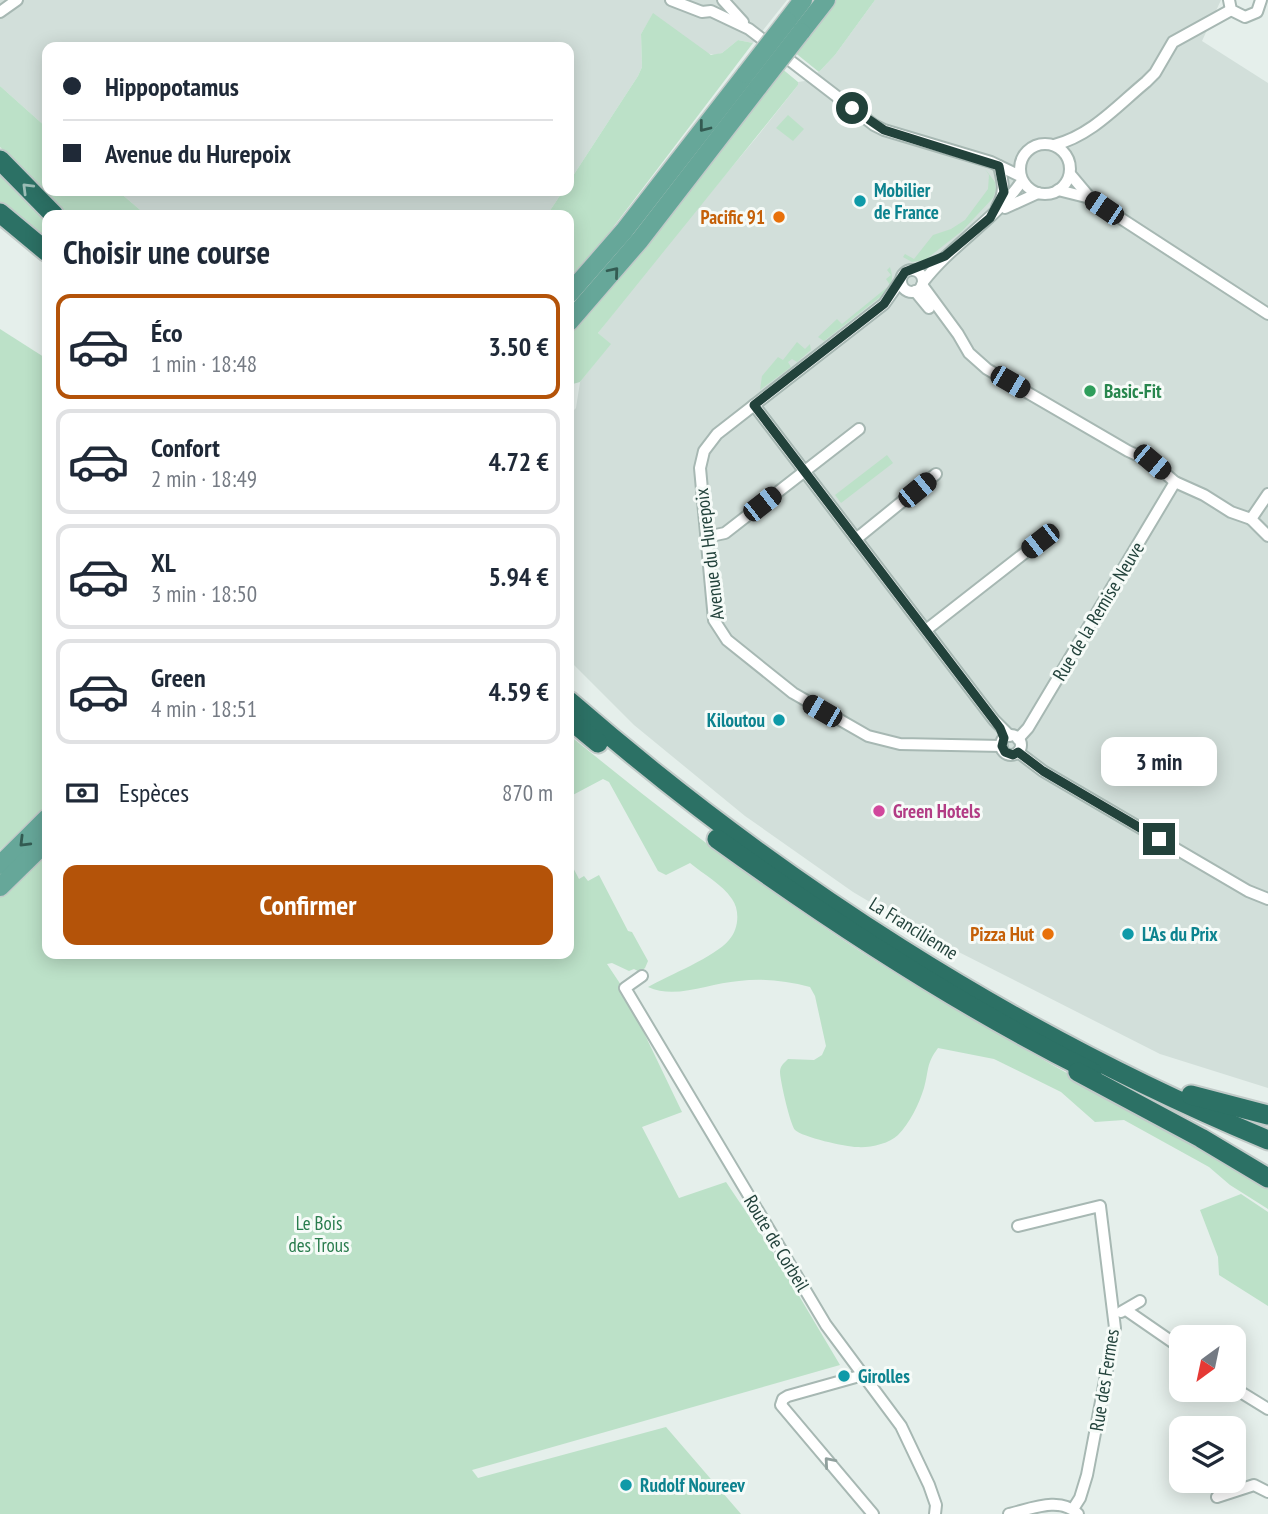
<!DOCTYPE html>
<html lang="fr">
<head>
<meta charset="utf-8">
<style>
  body { margin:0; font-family:"PT Sans Narrow",sans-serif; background:#f6f6f7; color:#1f2937; height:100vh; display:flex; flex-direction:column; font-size:26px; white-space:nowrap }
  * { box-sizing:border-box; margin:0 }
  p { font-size:23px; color:#747a83 }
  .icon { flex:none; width:38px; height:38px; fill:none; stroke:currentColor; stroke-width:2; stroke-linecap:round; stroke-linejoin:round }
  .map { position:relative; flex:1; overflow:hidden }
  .side { position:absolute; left:42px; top:210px; width:532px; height:749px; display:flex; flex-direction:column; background:#fff; border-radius:14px; box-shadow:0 4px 18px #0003 }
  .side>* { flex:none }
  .banner { position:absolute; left:42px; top:42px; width:532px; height:154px; border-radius:14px; box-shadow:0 4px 18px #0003; display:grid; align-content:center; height:154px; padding:0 21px; background:#fff }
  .needle { width:46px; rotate:213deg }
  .controls { position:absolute; left:1169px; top:1325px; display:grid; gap:14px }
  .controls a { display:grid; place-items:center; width:77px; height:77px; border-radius:14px; background:#fff; box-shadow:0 4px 18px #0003; font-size:35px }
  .end { position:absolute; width:32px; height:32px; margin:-16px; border:9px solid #22423b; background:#fff; box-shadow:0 0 0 4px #fff }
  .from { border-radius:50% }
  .bubble { position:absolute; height:49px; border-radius:14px; background:#fff; box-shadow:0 4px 18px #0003; font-size:23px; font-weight:700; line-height:49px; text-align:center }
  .car { position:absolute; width:21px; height:42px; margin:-21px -10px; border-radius:9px; box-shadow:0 0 5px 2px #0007; background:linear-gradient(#222 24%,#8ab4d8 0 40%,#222 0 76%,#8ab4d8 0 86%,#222 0) }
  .banner b { display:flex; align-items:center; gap:24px; height:66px; font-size:26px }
  .banner b+b { border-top:2px solid #e0e1e3 }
  .banner i { width:18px; height:18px; background:#1f2937 }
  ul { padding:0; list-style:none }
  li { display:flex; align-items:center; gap:21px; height:105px; margin:0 14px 10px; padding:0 7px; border:4px solid #e0e1e3; border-radius:14px }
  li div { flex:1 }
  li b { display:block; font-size:26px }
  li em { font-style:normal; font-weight:700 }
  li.on { border-color:#b45309 }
  li>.icon { width:63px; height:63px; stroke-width:1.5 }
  h2 { padding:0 21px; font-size:32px; line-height:84px }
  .pay { display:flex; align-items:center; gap:18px; height:77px; padding:0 21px; font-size:26px }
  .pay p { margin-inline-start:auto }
  .action { display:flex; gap:14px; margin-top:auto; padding:14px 21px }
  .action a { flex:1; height:80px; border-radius:14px; background:#b45309; color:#fff; font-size:28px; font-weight:700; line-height:80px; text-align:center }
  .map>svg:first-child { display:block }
</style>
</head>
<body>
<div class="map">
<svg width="1268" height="1514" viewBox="0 0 1268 1514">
  <rect width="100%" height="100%" fill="#e5efeb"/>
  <!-- built -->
  <g fill="#d2dfda">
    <path d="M0,0H787L753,43L738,40L722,53L715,55L706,53L653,14L641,34L642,67L638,76L569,182V47H47V128L0,86Z"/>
    <path d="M875,0H1221L1202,41L1268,83V1088L1160,1054L927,936L853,892L745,816L634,725L569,660V415L576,408L580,382L610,344L598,333L651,264L756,138L798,85V82L805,81L810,75L819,72L835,55Z"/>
    <path d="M118,191H563L547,215H146Z"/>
  </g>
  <!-- green -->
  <g fill="#bce1c8">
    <path d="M832,0H875L835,55L819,72L793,51Z"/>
    <path d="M653,13L711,55L722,53L738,40L753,43L605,238L569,278V215H547L563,191H569V182L638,76L642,67L641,34Z"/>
    <path d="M780,67L798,82V85L598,333L611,344L580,382L569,385V335L621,275Z"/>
    <path d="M0,86L47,128V191H118L146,215H68L0,147Z"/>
    <path d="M788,115L804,129L793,141L776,128Z"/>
    <path d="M0,168L47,216V245L0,205Z"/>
    <path d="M985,169L995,182L996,190L993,198L962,231L925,260L912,262L903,257L905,254L914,259L933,235L951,229L965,220L988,189L989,175Z"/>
    <path d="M890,267C894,279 892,285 884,294L824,341L818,337L837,319L842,324L890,285L886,279L891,275L887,270Z"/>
    <path d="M0,329L47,359V807L0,850Z"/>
    <path d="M797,342L805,349L810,344L811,350L797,362L792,359L788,362L791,367L760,390L762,376L778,357L783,360Z"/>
    <path d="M887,455L893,463L841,503L835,495Z"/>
    <path d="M569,735C681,826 796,915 920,988C976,1022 1033,1054 1090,1086C1151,1120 1210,1150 1268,1189V1209L1230,1185L1209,1167L1124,1120L1095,1122L1061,1092L994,1059L938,1048C926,1064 929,1070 924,1088C919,1104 910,1123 898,1135C889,1144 869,1148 857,1147C846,1147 802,1137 795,1130C790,1124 780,1080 780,1072C780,1066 784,1063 788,1059L814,1060L822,1055L826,1046L815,996L810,987C786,981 764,978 739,981C709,983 676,1000 648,987C669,975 715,957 729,940C739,929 740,910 732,899C722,884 703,874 690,863L666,875L658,871L609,782L603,779L569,797Z"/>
    <path d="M47,851V954H569V860L579,879L584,876L588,881L599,875L628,931L632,932L648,961L645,968L640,972L634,969L629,971L612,963L607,964L621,985L682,1112L642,1127L679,1198L726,1182L773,1252L840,1365L472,1470L478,1478L666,1427L741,1514H0V894Z"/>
    <path d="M1241,1194L1268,1212V1306L1219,1275L1218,1257L1200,1210Z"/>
  </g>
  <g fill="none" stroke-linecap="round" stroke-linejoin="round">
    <!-- street casing -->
    <g stroke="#a7b8b3" stroke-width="14">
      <g id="street">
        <path d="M671,0L702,12L711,11L749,29L874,125L884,130L991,162L1020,176"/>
        <path d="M723,0L743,22"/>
        <path d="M1229,0L1231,10L1245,17L1257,12L1261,0"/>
        <path d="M0,12L17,0"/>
        <circle cx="1045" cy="169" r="25"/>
        <path d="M1054,145C1091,136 1118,105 1146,82L1155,73L1173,42L1231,10"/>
        <path d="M1070,174L1091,199L1268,314"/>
        <path d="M1058,190L1090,198"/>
        <path d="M997,207C1006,192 1003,182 999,166"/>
        <path d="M1005,208L1038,193"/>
        <circle cx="912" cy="281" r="11"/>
        <path d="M901,280L884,304L717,434L704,451L700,468L714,620L727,640L793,693L868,736L900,744L1002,746"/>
        <path d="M923,282C952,244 994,221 1022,181"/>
        <path d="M922,285L958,334L969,353L987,369L1128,451L1152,462L1175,482L1204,495L1231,512L1251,519L1268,494"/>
        <path d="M915,291L929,308"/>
        <path d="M754,405L994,720L1010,736"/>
        <path d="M1251,519L1268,536"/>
        <path d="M706,537L725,533L859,429"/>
        <path d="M856,539L936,474"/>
        <path d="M926,630L1040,541"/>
        <circle cx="1011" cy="745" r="10"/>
        <path d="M1018,739L1028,728L1175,482"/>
        <path d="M1018,752L1043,771L1248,891L1268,899"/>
        <path d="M642,976L625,988L826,1325L901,1426L929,1485L936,1505L935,1514"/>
        <path d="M1018,1226L1100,1206L1115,1328L1087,1475L1080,1498L1073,1509"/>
        <path d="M1126,1310L1181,1348"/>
        <path d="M1121,1312L1140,1301"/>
        <path d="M863,1375L788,1396L783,1399L781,1405L873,1514"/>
        <path d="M1234,1388L1268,1409"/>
        <path d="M1217,1497L1254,1485L1268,1492"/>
        <path d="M1009,1514C1031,1509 1060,1496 1078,1514"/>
      </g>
    </g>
    <!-- primary casing -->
    <g stroke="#c1cac8" stroke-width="21">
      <g id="primary">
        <path d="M787,21L803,0"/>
        <path d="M801,32L826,0"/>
        <path d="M569,294L624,231L746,74"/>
        <path d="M569,322L640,240L759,86"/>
        <path d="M0,865L47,818"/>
        <path d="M0,887L47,841"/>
      </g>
    </g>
    <!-- highway casing -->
    <g stroke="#c1cac8" stroke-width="23">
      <g id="highway">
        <path d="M0,160L54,215"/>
        <path d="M0,213L47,252"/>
        <path d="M569,701C776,881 1013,1034 1268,1140"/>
        <path d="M569,719L598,743"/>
        <path d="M717,839C836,925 960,1006 1092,1072"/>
        <path d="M1078,1072L1201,1138L1268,1178"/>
        <path d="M1191,1095L1268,1115"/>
      </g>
    </g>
    <!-- street -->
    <use href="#street" stroke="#fff" stroke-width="10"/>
    <!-- primary -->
    <use href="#primary" stroke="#66a799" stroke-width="18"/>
    <!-- highway -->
    <use href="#highway" stroke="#2c7165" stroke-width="19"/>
    <!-- primary-bridge casing -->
    <g stroke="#c1cac8" stroke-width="21" stroke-linecap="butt">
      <g id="primary-bridge">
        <path d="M746,74L787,21"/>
        <path d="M759,86L801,32"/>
      </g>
    </g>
    <!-- primary-bridge -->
    <use href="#primary-bridge" stroke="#66a799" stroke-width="18"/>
  </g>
  <!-- one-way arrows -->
  <defs><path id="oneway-chevron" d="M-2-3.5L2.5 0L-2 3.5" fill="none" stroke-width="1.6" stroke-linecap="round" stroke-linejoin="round" transform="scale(1.75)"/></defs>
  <g stroke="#335b52">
    <use href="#oneway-chevron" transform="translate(704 127) rotate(128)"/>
    <use href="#oneway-chevron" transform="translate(614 272) rotate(-50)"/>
    <use href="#oneway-chevron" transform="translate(24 842) rotate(135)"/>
  </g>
  <use stroke="#9bbdb6" href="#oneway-chevron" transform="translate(27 188) rotate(-135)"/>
  <use stroke="#90a09d" href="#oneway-chevron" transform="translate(829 1462) rotate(-131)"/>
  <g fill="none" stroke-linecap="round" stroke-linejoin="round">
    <!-- route -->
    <path stroke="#22423b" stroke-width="9" d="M852,108L884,130L999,166L1004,192L990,218L945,256L905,272L884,304L754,405L1000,728L1004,738L1002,746L1005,752L1013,755L1018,752L1043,771L1159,839"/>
  </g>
  <!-- markers -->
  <g fill="#0f9aa8" stroke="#f6fbf8" stroke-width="2.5">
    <circle cx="860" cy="201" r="7"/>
    <circle cx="779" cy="720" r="7"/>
    <circle cx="1128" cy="934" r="7"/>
    <circle cx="844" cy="1376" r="7"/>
    <circle cx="626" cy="1485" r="7"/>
  </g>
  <g fill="#e8710a" stroke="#f6fbf8" stroke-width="2.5">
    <circle cx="779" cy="217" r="7"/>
    <circle cx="1048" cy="934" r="7"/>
  </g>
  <circle fill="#2e9e5b" stroke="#f6fbf8" stroke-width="2.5" cx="1090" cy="391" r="7"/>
  <circle fill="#d1479c" stroke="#f6fbf8" stroke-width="2.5" cx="879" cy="811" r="7"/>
  <g text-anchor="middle" stroke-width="6" stroke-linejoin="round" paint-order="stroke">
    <!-- culture labels -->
    <g font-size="19" font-weight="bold" fill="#0d838f" stroke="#f6fbf8" text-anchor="start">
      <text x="874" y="197">Mobilier<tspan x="874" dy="22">de France</tspan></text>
      <text x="765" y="727" text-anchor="end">Kiloutou</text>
      <text x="1142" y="941">L'As du Prix</text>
      <text x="858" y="1383">Girolles</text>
      <text x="640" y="1492">Rudolf Noureev</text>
    </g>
    <!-- food labels -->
    <g font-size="19" font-weight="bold" fill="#c56008" stroke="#f6fbf8" text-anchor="end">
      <text x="765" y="224">Pacific 91</text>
      <text x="1034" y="941">Pizza Hut</text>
    </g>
    <!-- leisure labels -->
    <g font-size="19" font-weight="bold" fill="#27864d" stroke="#f6fbf8" text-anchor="start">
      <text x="1104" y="398">Basic-Fit</text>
    </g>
    <!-- street labels -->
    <g font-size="19" fill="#22423b" stroke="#f6fbf8">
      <text transform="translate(709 554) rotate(-97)" y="7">Avenue du Hurepoix</text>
      <text transform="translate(1098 611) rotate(-59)" y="7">Rue de la Remise Neuve</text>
      <text transform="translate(914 928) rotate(32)" y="7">La Francilienne</text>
      <text transform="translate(777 1243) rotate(59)" y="7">Route de Corbeil</text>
      <text transform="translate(1104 1380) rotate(-81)" y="7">Rue des Fermes</text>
    </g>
    <!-- hotel labels -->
    <g font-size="19" font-weight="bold" fill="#b23c85" stroke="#f6fbf8" text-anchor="start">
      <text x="893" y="818">Green Hotels</text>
    </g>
    <!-- park labels -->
    <g font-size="19" fill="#297c4d" stroke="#f6fbf8">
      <text x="319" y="1230">Le Bois<tspan x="319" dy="22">des Trous</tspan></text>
    </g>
  </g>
</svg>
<div class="controls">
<a><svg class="needle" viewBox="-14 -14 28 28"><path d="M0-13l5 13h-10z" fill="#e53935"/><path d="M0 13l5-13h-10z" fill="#747a83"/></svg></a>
<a><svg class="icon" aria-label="layers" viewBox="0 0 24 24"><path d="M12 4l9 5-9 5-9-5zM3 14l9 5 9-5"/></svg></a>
</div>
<i class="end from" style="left:852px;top:108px"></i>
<i class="end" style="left:1159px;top:839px"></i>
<div class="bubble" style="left:1101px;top:737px;width:116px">3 min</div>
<i class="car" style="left:1104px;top:208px;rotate:304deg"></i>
<i class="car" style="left:1010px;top:382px;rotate:120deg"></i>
<i class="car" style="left:1152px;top:462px;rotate:130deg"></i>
<i class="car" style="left:917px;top:490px;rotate:51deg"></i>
<i class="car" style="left:762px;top:504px;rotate:52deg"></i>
<i class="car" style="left:1040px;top:541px;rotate:232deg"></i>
<i class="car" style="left:822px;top:711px;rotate:300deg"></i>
<div class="banner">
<b><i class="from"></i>Hippopotamus</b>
<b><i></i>Avenue du Hurepoix</b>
</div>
<section class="side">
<h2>Choisir une course</h2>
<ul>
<li class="on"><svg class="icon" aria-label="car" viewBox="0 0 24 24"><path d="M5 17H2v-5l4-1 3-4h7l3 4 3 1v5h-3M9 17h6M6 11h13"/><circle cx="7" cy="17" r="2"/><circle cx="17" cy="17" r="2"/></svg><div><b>Éco</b><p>1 min · 18:48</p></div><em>3.50 €</em></li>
<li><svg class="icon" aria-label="car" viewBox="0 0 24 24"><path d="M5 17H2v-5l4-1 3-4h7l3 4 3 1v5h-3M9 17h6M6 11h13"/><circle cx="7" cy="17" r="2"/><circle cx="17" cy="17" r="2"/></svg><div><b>Confort</b><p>2 min · 18:49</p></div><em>4.72 €</em></li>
<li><svg class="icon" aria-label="car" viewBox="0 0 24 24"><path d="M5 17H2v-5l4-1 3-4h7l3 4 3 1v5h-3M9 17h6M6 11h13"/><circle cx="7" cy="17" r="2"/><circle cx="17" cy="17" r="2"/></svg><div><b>XL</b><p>3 min · 18:50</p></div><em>5.94 €</em></li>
<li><svg class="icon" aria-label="car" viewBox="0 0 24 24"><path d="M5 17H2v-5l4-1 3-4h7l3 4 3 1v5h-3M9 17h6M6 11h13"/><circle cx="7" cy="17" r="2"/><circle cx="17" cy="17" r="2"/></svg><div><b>Green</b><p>4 min · 18:51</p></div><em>4.59 €</em></li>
</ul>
<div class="pay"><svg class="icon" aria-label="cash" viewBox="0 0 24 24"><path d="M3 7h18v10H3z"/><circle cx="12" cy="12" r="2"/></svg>Espèces<p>870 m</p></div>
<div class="action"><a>Confirmer</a></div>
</section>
</div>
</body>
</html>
